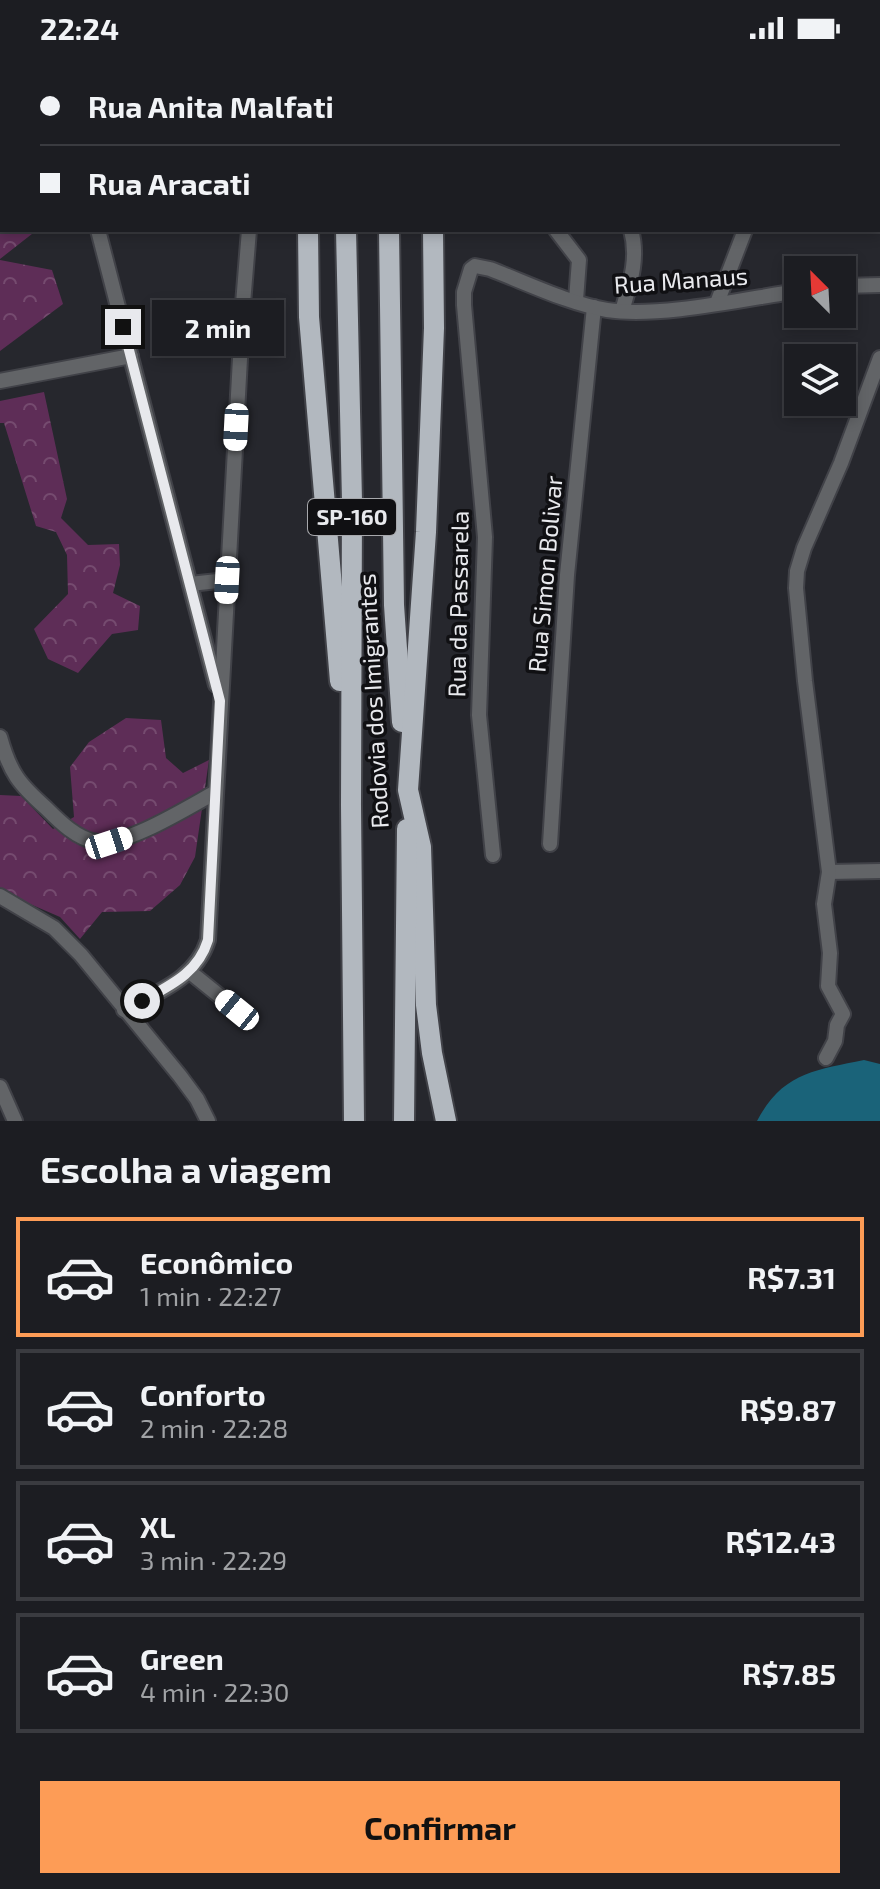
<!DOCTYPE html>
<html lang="pt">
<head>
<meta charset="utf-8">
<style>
  body { margin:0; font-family:"Exo 2",sans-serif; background:#292a2f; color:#f1f3f6; height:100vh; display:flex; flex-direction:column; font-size:30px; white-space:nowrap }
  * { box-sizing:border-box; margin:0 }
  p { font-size:26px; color:#a0a2a5 }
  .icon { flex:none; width:44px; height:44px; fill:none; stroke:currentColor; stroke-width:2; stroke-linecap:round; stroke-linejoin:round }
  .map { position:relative; height:1065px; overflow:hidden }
  .panel { display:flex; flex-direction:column; background:#1c1d22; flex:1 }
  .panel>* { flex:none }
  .banner { position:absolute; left:0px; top:0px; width:880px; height:176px; box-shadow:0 4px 12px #0003,0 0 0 2px #3a3b40; display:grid; align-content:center; height:176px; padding:0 40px; background:#1c1d22 }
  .needle { width:52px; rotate:336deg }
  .controls { position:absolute; left:784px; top:200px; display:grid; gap:16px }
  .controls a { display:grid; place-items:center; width:72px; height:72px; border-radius:0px; background:#1c1d22; box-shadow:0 4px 12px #0003,0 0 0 2px #3a3b40; font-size:40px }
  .end { position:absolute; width:36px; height:36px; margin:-18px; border:10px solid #e8e9ed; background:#111; box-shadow:0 0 0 4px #111 }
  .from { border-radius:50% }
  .bubble { position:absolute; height:56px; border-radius:0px; background:#1c1d22; box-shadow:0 4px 12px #0003,0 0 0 2px #3a3b40; font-size:26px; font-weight:700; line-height:56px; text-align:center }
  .car { position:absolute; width:24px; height:48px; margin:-24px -12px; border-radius:10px; box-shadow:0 0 6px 2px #0007; background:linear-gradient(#fff 24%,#345 0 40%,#fff 0 76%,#345 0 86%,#fff 0) }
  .banner b { display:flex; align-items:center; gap:28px; height:76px; font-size:30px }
  .banner b+b { border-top:2px solid #3a3b40 }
  .banner i { width:20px; height:20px; background:#f1f3f6 }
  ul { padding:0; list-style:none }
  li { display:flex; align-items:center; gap:24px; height:120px; margin:0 16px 12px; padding:0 24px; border:4px solid #3a3b40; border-radius:0px }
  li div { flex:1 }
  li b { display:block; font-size:30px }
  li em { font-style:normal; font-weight:700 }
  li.on { border-color:#fd9c56 }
  li>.icon { width:72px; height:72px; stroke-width:1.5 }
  h2 { padding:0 40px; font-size:36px; line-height:96px }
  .button { display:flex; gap:16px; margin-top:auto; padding:16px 40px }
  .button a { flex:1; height:92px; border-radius:0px; background:#fd9c56; color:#111; font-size:32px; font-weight:700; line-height:92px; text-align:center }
  .status { display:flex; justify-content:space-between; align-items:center; height:56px; padding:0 40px; background:#1c1d22; direction:ltr }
  .status svg { height:22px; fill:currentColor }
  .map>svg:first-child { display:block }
</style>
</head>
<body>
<div class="status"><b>22:24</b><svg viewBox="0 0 49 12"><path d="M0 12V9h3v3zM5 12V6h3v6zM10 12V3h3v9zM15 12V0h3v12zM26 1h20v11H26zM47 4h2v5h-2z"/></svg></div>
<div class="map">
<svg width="880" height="1065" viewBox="0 0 880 1065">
  <defs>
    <pattern id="forest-crowns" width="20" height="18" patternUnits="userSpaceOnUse" patternTransform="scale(2)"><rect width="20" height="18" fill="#5e2d57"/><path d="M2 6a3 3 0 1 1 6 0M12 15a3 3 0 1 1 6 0" fill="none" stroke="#754b6f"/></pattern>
  </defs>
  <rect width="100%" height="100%" fill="#26272d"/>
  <!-- forest -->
  <g fill="url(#forest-crowns)">
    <path d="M0,136L2,174H37L0,203Z"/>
    <path d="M0,204L52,214L63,248L0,295Z"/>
    <path d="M44,336L67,443L61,462L88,489L119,488L120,509L113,537L140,550L138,574L112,578L78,617L48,603L34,573L68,538L67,499L56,476L36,470L4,367H0V345Z"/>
    <path d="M126,662L161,664L166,702L183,717L209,704L195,801L180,829L150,855L102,856L80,883L60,861L0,835V739L21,740L53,773L74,761L70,711L89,686Z"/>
  </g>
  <!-- water -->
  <path fill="#1a6379" d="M864,1004L880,1008V1065H757C782,1017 815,1014 864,1004Z"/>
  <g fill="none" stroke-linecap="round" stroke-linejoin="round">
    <!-- minor casing -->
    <g stroke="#414248" stroke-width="18">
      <g id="minor">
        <path d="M4,0L6,2"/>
        <path d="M522,0L523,2"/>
        <path d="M869,0L873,2"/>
        <path d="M19,2L21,0"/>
        <path d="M74,2L76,0"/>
        <path d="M667,2L669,0"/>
        <path d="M812,2L813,0"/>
        <path d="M98,174L216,629"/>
        <path d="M556,174L579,204L576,244"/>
        <path d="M842,230L880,229"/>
        <path d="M717,247L745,174"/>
        <path d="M622,255C630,228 639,202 631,174"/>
        <path d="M0,325L131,300"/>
        <path d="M190,528L227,524"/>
        <path d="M0,681C10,717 19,728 46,752C60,766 77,783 97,786C125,791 190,750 216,736"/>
        <path d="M550,788L567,519L594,251"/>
        <path d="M493,799L479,659L485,481L464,249V236L471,213L475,210L490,213C527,227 567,247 607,254C659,262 744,243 798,235"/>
        <path d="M829,816L880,815"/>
        <path d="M0,840L54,872L81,899L180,1020L197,1043L208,1065"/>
        <path d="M190,916L237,954"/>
        <path d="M124,954C158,936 196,923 208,884L243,248L249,174"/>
        <path d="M826,1002L835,985L837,969L843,958L828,930L830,897L824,848L829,816L805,625L796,532L797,515L804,492L841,407L880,302"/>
        <path d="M0,1031L15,1065"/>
      </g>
    </g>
    <!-- highway casing -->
    <g stroke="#414248" stroke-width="24">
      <g id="highway">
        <path d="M307,0V2"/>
        <path d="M342,0V2"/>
        <path d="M390,2V0"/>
        <path d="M444,2V0"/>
        <path d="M308,174L309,261L340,625"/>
        <path d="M346,174L352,445L351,749L354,1065"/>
        <path d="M389,174L394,549L402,666"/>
        <path d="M433,174L434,272L426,476L408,734L421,791L426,949L432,997L446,1065"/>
        <path d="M404,1065L407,773"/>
      </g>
    </g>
    <!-- minor -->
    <use href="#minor" stroke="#626467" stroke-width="14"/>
    <!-- highway -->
    <use href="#highway" stroke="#b2b8bf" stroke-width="20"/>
  </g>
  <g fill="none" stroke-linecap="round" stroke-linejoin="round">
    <!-- route -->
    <path stroke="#e8e9ed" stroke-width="10" d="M123,271L220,645L208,884C198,917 171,929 142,945"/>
  </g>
  <g text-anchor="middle" stroke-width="7" stroke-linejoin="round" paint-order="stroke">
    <!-- shield labels -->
    <rect fill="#101013" stroke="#a7a8ac" stroke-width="2" x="308" y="443" width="88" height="36" rx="6"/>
    <g font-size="22" font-weight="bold" fill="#e8e9ed">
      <text x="352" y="469">SP-160</text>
    </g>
    <!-- street labels -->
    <g font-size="24" fill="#e8e9ed" stroke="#101013">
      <text transform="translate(681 225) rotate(-4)" y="8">Rua Manaus</text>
      <text transform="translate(546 518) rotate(-85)" y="8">Rua Simon Bolivar</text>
      <text transform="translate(459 548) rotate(-89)" y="8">Rua da Passarela</text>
      <text transform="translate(374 645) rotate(-93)" y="8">Rodovia dos Imigrantes</text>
    </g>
  </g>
</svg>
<div class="controls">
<a><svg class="needle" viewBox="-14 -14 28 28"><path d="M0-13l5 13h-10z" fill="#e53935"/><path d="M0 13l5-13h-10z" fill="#a0a2a5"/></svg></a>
<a><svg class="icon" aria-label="layers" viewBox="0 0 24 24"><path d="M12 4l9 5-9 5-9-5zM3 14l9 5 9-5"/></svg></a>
</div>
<i class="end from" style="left:142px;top:945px"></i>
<i class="end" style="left:123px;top:271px"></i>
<div class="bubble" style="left:152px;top:244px;width:132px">2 min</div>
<i class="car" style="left:236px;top:371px;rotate:183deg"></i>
<i class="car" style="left:227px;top:524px;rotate:183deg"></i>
<i class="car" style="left:109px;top:787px;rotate:72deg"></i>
<i class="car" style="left:237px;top:954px;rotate:309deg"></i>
<div class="banner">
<b><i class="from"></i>Rua Anita Malfati</b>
<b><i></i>Rua Aracati</b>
</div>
</div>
<section class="panel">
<h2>Escolha a viagem</h2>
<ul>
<li class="on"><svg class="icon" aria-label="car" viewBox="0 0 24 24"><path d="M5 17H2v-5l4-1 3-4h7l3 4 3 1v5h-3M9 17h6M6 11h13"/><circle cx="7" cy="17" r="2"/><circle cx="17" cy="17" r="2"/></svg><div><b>Econômico</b><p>1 min · 22:27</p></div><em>R$7.31</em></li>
<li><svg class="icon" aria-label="car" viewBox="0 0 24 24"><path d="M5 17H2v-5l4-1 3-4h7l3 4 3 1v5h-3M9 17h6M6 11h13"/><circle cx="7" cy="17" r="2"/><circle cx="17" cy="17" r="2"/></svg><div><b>Conforto</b><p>2 min · 22:28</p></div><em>R$9.87</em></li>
<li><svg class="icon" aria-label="car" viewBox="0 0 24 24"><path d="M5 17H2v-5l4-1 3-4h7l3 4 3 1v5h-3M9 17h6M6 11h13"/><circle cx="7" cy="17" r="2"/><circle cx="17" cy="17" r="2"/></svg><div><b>XL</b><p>3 min · 22:29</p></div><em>R$12.43</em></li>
<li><svg class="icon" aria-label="car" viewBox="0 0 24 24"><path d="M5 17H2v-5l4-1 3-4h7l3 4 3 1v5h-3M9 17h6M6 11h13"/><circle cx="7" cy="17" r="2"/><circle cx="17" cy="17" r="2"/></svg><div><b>Green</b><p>4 min · 22:30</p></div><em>R$7.85</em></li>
</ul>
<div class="button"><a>Confirmar</a></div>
</section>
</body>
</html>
